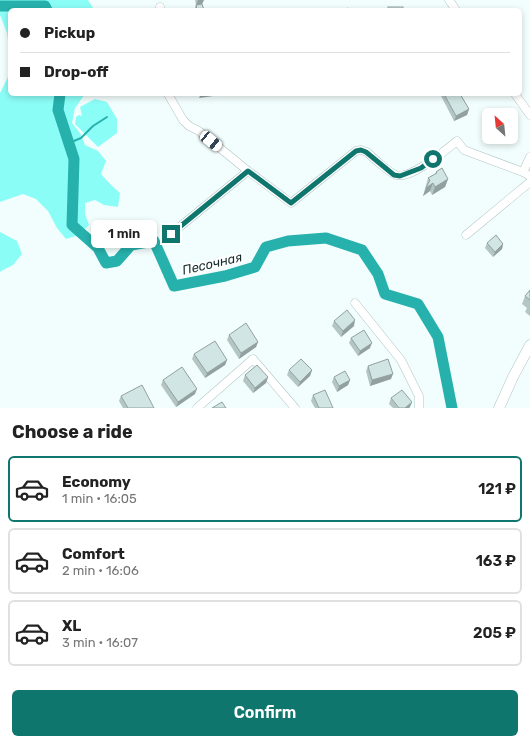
<!DOCTYPE html>
<html lang="en">
<head>
<meta charset="utf-8">
<style>
  body { margin:0; font-family:Rubik,sans-serif; background:#f2f2f2; color:#222; height:100vh; display:flex; flex-direction:column; font-size:15px; white-space:nowrap }
  * { box-sizing:border-box; margin:0 }
  p { font-size:13px; color:#767676 }
  .icon { flex:none; width:22px; height:22px; fill:none; stroke:currentColor; stroke-width:2; stroke-linecap:round; stroke-linejoin:round }
  .map { position:relative; height:408px; overflow:hidden }
  .panel { display:flex; flex-direction:column; background:#fff; flex:1 }
  .panel>* { flex:none }
  .guide { position:absolute; left:8px; top:8px; width:514px; height:88px; border-radius:6px; box-shadow:0 2px 6px #0003; display:grid; align-content:center; height:88px; padding:0 12px; background:#fff }
  .needle { width:26px; rotate:333deg }
  .fabs { position:absolute; left:482px; top:108px; display:grid; gap:8px }
  .fabs a { display:grid; place-items:center; width:36px; height:36px; border-radius:6px; background:#fff; box-shadow:0 2px 6px #0003; font-size:20px }
  .end { position:absolute; width:18px; height:18px; margin:-9px; border:5px solid #0f766e; background:#fff; box-shadow:0 0 0 2px #fff }
  .from { border-radius:50% }
  .bubble { position:absolute; height:28px; border-radius:6px; background:#fff; box-shadow:0 2px 6px #0003; font-size:13px; font-weight:600; line-height:28px; text-align:center }
  .car { position:absolute; width:12px; height:24px; margin:-12px -6px; border-radius:5px; box-shadow:0 0 3px 1px #0007; background:linear-gradient(#fff 24%,#345 0 40%,#fff 0 76%,#345 0 86%,#fff 0) }
  .guide b { display:flex; align-items:center; gap:14px; height:38px; font-size:15px }
  .guide b+b { border-top:1px solid #e0e0e0 }
  .guide i { width:10px; height:10px; background:#222 }
  ul { padding:0; list-style:none }
  li { display:flex; align-items:center; gap:12px; height:66px; margin:0 8px 6px; padding:0 4px; border:2px solid #e0e0e0; border-radius:6px }
  li div { flex:1 }
  li b { display:block; font-size:15px }
  li em { font-style:normal; font-weight:600 }
  li.current { border-color:#0f766e }
  li>.icon { width:36px; height:36px; stroke-width:1.5 }
  h2 { padding:0 12px; font-size:18px; line-height:48px }
  .primary-button { display:flex; gap:8px; margin-top:auto; padding:8px 12px }
  .primary-button a { flex:1; height:46px; border-radius:6px; background:#0f766e; color:#fff; font-size:16px; font-weight:600; line-height:46px; text-align:center }
  .map>svg:first-child { display:block }
</style>
</head>
<body>
<div class="map">
<svg width="530" height="408" viewBox="0 0 530 408">
  <rect width="100%" height="100%" fill="#f2fefd"/>
  <!-- green -->
  <g fill="#8bfdf7">
    <path d="M0,0H88L93,8L92,10H10V94H85L75,108L72,123L80,133L85,145L98,151L106,161L101,174L110,184L120,193L118,207L104,205L95,200L85,203V214L89,225L79,235L66,239L57,228L48,211L36,199L23,194L0,202V93L9,75V47L7,33L0,15Z"/>
    <path d="M95,99L107,102L117,119V133L98,147L75,124L76,117L79,115L82,116L80,107Z"/>
    <path d="M0,232L17,241L22,254L13,265L1,271L0,273Z"/>
  </g>
  <g fill="none" stroke-linecap="round" stroke-linejoin="round">
    <!-- stream -->
    <path stroke="#27b1ac" stroke-width="2" d="M69,143L81,138L93,126L107,117"/>
    <!-- river -->
    <g stroke="#27b1ac" stroke-width="11">
      <path d="M0,6H45L47,10"/>
      <path d="M60,94L58,110L74,159L72,225L98,248L106,263L117,261L131,245L154,241L174,286L225,276L255,267L266,247L288,241L326,238L362,250L378,274L385,294L418,304L438,337L452,408"/>
    </g>
    <!-- minor casing -->
    <g stroke="#b1c5c4" stroke-width="9">
      <g id="minor">
        <path d="M449,0L456,10"/>
        <path d="M160,7V10"/>
        <path d="M168,94L183,120L189,126L199,131L248,171L171,234"/>
        <path d="M515,94L530,115"/>
        <path d="M248,171L291,203L356,151L361,150L367,152C372,157 390,173 396,175C410,180 446,150 457,141L464,150L523,172L530,176"/>
        <path d="M523,172L530,157"/>
        <path d="M466,235L530,182"/>
        <path d="M355,303L401,360L419,396V408"/>
        <path d="M197,408L253,359L295,408"/>
      </g>
    </g>
    <!-- major casing -->
    <g stroke="#b1c5c4" stroke-width="11">
      <path id="major" d="M499,408L513,377L530,345"/>
    </g>
    <!-- minor -->
    <use href="#minor" stroke="#fff" stroke-width="8"/>
    <!-- major -->
    <use href="#major" stroke="#fff" stroke-width="10"/>
  </g>
  <!-- wall -->
  <g fill="#b4c6c4">
    <path d="M195,0H204L202,4L204,10H194L196,5Z"/>
    <path d="M440,94H460L469,109L467,115L454,121Z"/>
    <path d="M436,172L448,179L445,187L432,195L430,191L423,196L428,178L435,174Z"/>
    <path d="M487,243L503,244L502,249L493,257L485,248Z"/>
    <path d="M530,290V316L525,312L527,308L522,304L525,296Z"/>
    <path d="M334,321L354,326L341,337L332,326Z"/>
    <path d="M229,335L258,342L256,347L239,359L227,340Z"/>
    <path d="M351,338L370,348L358,356L349,343Z"/>
    <path d="M194,354L227,360L225,365L205,378L192,359Z"/>
    <path d="M368,366L391,379L370,386L366,371Z"/>
    <path d="M289,370H312L310,376L298,387L287,375Z"/>
    <path d="M245,375L268,377L266,383L253,393L243,381Z"/>
    <path d="M334,377L350,380L348,385L337,392L332,382Z"/>
    <path d="M163,380L195,394L176,407L161,385Z"/>
    <path d="M313,395L333,408H315L311,401Z"/>
    <path d="M121,396L154,408H123L119,401Z"/>
    <path d="M391,398L412,402L409,408H393L389,404Z"/>
  </g>
  <!-- shaded-wall -->
  <g fill="#92a1a0">
    <path d="M198,0H204L202,4L196,5Z"/>
    <path d="M201,94H214L213,96L199,98Z"/>
    <path d="M469,109L467,115L454,121L456,116Z"/>
    <path d="M448,179L445,187L432,195L435,187Z"/>
    <path d="M433,183L430,191L423,196L426,188Z"/>
    <path d="M503,244L502,249L493,257L495,252Z"/>
    <path d="M355,320L354,326L341,337L343,331Z"/>
    <path d="M258,342L256,347L239,359L241,353Z"/>
    <path d="M372,343L370,348L358,356L360,351Z"/>
    <path d="M227,360L225,365L205,378L207,373Z"/>
    <path d="M312,370L310,376L298,387L300,382Z"/>
    <path d="M393,374L391,379L370,386L372,380Z"/>
    <path d="M268,377L266,383L253,393L255,388Z"/>
    <path d="M350,380L348,385L337,392L339,386Z"/>
    <path d="M197,389L195,394L176,407L178,402Z"/>
    <path d="M412,402L410,407L409,408H405Z"/>
  </g>
  <!-- building -->
  <g fill="#d1e6e4" stroke="#92a1a0">
    <path d="M202,4L204,10H197L196,5Z"/>
    <rect x="388" y="7" width="15" height="3"/>
    <path d="M348,8L349,10H343Z"/>
    <path d="M444,94H460L469,109L456,116Z"/>
    <path d="M442,168L448,179L435,187L433,183L426,188L430,180L428,178L437,173L436,172Z"/>
    <path d="M496,235L503,244L495,252L487,243Z"/>
    <path d="M530,290V300L525,296Z"/>
    <path d="M347,310L355,320L343,331L334,321Z"/>
    <path d="M246,323L258,342L241,353L229,335Z"/>
    <path d="M364,330L372,343L360,351L351,338Z"/>
    <path d="M215,341L227,360L207,373L194,354Z"/>
    <path d="M301,359L312,370L300,382L289,370Z"/>
    <path d="M388,359L393,374L372,380L368,366Z"/>
    <path d="M257,365L268,377L255,388L245,375Z"/>
    <path d="M182,367L197,389L178,402L163,380Z"/>
    <path d="M345,371L350,380L339,386L334,377Z"/>
    <path d="M142,385L154,408H128L121,396Z"/>
    <path d="M325,390L333,408H319L313,395Z"/>
    <path d="M402,390L412,402L405,408H399L391,398Z"/>
    <path d="M222,402L226,408H212Z"/>
  </g>
  <g fill="none" stroke-linecap="round" stroke-linejoin="round">
    <!-- route -->
    <path stroke="#0f766e" stroke-width="5" d="M171,234L248,171L291,203L356,151L361,150L366,152L394,175L400,176L421,168L433,159"/>
  </g>
  <g text-anchor="middle" stroke-width="4" stroke-linejoin="round" paint-order="stroke">
    <!-- water labels -->
    <g font-size="13" font-style="italic" fill="#172d2c" stroke="#fff">
      <text transform="translate(212 263) rotate(-13)" y="5">Песочная</text>
    </g>
  </g>
</svg>
<div class="fabs">
<a><svg class="needle" viewBox="-14 -14 28 28"><path d="M0-13l5 13h-10z" fill="#e53935"/><path d="M0 13l5-13h-10z" fill="#767676"/></svg></a>
</div>
<i class="end from" style="left:433px;top:159px"></i>
<i class="end" style="left:171px;top:234px"></i>
<div class="bubble" style="left:91px;top:220px;width:66px">1 min</div>
<i class="car" style="left:211px;top:141px;rotate:129deg"></i>
<div class="guide">
<b><i class="from"></i>Pickup</b>
<b><i></i>Drop-off</b>
</div>
</div>
<section class="panel">
<h2>Choose a ride</h2>
<ul>
<li class="current"><svg class="icon" aria-label="car" viewBox="0 0 24 24"><path d="M5 17H2v-5l4-1 3-4h7l3 4 3 1v5h-3M9 17h6M6 11h13"/><circle cx="7" cy="17" r="2"/><circle cx="17" cy="17" r="2"/></svg><div><b>Economy</b><p>1 min · 16:05</p></div><em>121 ₽</em></li>
<li><svg class="icon" aria-label="car" viewBox="0 0 24 24"><path d="M5 17H2v-5l4-1 3-4h7l3 4 3 1v5h-3M9 17h6M6 11h13"/><circle cx="7" cy="17" r="2"/><circle cx="17" cy="17" r="2"/></svg><div><b>Comfort</b><p>2 min · 16:06</p></div><em>163 ₽</em></li>
<li><svg class="icon" aria-label="car" viewBox="0 0 24 24"><path d="M5 17H2v-5l4-1 3-4h7l3 4 3 1v5h-3M9 17h6M6 11h13"/><circle cx="7" cy="17" r="2"/><circle cx="17" cy="17" r="2"/></svg><div><b>XL</b><p>3 min · 16:07</p></div><em>205 ₽</em></li>
</ul>
<div class="primary-button"><a>Confirm</a></div>
</section>
</body>
</html>
